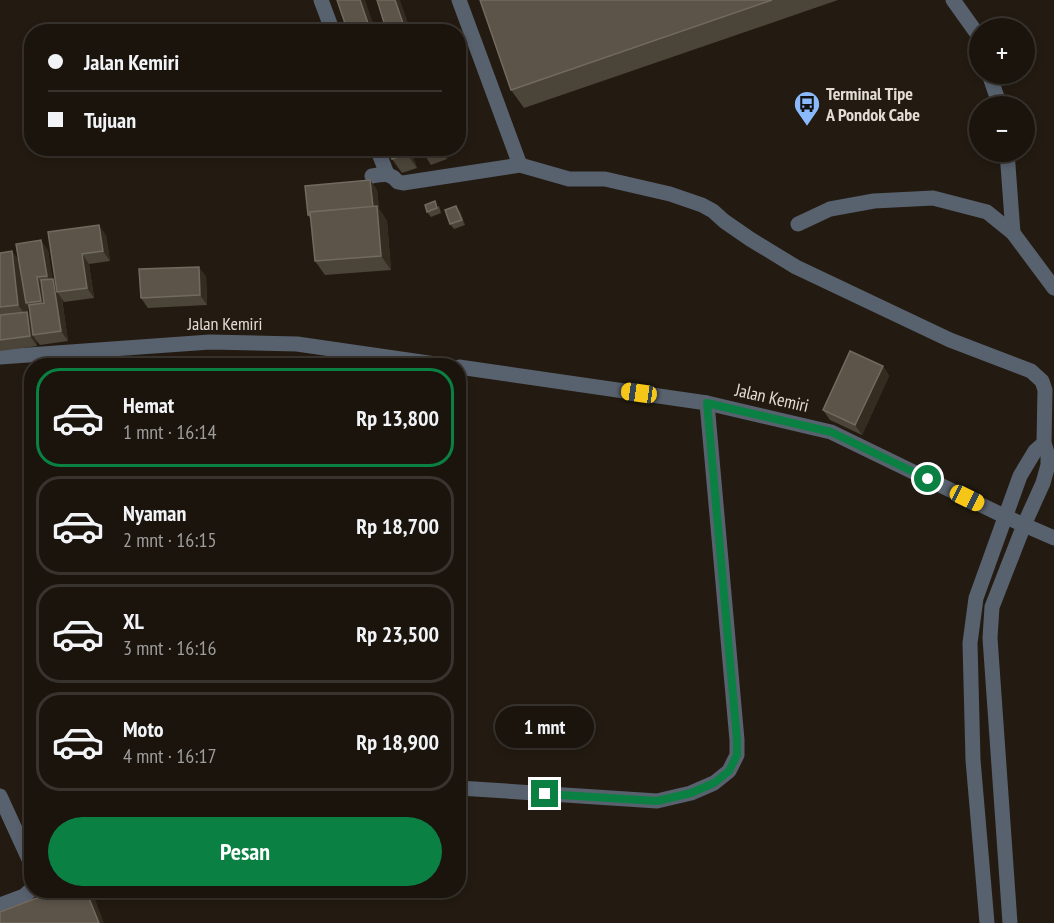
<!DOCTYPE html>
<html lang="id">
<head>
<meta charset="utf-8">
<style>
  body { margin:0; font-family:"PT Sans Narrow",sans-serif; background:#231d16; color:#f1f3f6; height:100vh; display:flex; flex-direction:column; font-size:22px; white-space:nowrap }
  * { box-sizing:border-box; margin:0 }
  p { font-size:20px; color:#9f9e9d }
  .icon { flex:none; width:33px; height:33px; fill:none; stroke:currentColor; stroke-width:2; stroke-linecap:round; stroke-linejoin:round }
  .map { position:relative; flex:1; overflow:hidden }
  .sheet { position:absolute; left:24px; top:358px; width:442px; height:540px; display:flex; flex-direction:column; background:#1a140d; border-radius:24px; box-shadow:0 3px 9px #0003,0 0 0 2px #38332e }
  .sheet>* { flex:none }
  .top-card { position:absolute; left:24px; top:24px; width:442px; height:132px; border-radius:24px; box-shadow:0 3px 9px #0003,0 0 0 2px #38332e; display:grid; align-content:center; height:132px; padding:0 24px; background:#1a140d }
  .tools { position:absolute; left:969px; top:18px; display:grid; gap:12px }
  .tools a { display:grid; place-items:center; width:66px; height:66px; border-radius:50%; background:#1a140d; box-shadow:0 3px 9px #0003,0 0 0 2px #38332e; font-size:30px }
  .end { position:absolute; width:27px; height:27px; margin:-14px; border:8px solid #0b8043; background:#fff; box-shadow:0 0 0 3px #fff }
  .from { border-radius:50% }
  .bubble { position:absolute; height:42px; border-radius:21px; background:#1a140d; box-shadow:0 3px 9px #0003,0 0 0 2px #38332e; font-size:20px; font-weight:700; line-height:42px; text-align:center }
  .car { position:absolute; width:18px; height:36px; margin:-18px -9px; border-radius:8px; box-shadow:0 0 4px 2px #0007; background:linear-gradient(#f5c518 24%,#345 0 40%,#f5c518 0 76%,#345 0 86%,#f5c518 0) }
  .top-card b { display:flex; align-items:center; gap:21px; height:57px; font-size:22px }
  .top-card b+b { border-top:2px solid #38332e }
  .top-card i { width:15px; height:15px; background:#f1f3f6 }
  ul { padding:10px 0 0; list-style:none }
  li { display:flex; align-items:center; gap:18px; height:99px; margin:0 12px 9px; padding:0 12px; border:3px solid #38332e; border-radius:24px }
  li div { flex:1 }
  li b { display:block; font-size:22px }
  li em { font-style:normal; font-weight:700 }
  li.on { border-color:#0b8043 }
  li>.icon { width:54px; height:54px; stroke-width:1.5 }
  .button { display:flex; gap:12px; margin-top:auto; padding:12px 24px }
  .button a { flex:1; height:69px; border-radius:36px; background:#0b8043; color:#fff; font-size:24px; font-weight:700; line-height:69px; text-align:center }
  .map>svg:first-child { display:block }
</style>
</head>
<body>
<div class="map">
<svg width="1054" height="923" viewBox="0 0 1054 923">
  <rect width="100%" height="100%" fill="#231b11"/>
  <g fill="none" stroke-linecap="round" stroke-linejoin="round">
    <!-- minor -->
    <g stroke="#58616e" stroke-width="15">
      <path d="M321,0L333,32"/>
      <path d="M459,0L520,165"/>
      <path d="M953,0L978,35L980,41"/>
      <path d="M989,74L1000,106"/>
      <path d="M377,148L387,174"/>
      <path d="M1007,152L1013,233"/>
      <path d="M372,176C383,174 390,172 398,182L403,183L520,165L569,179H605L670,194L702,205L713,211L724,221L750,239L796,267L950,340L1031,371L1042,381L1045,390L1044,443L1048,456V465L1043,483L1024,525L992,607L990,638L1010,923"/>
      <path d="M798,224L830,209L874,201L933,198L987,212L1013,233L1054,288"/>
      <path d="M0,357L210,342L297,344L449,366"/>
      <path d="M459,367L707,403L831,432L1006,517L1054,538"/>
      <path d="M459,788L657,801L691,793L714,783L729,771L737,755V740L707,403"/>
      <path d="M0,796L32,866"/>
      <path d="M0,905L24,896L32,889"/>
      <path d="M987,923L973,760L970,643L976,598L1020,476L1035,451L1044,443"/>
    </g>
  </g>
  <!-- wall -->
  <g fill="#4b4438" fill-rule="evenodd">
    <path d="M480,0H838L524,108L511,90Z"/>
    <path d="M410,148L417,168L402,173L392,159Z"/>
    <path d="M420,148H444L447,159L431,165Z"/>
    <path d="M370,180L377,190L379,209L387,221L391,270L325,275L315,261L311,220L308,215Z"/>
    <path d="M439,206L441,213L431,217L427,212Z"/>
    <path d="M460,211L465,225L454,229L450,224Z"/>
    <path d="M48,232L106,235L110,261L89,264L94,298L64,302L62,299L68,341L40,345L36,340L37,346L0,351V253L12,251L19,261L48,250L52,279L56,282ZM27,305L29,308L30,317L28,313Z"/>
    <path d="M206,276L207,305L148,308L141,298Z"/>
    <path d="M883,366L889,376L862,435L830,420L823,410Z"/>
  </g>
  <!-- shaded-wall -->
  <g fill="#342c21">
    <path d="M360,0H365L376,32H371Z"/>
    <path d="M395,0H400L411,32H406Z"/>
    <path d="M405,148H410L417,168L407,154Z"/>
    <path d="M440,148H444L447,159Z"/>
    <path d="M370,180L377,190L379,209L387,221L391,270L381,256L373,208Z"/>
    <path d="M456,206L460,211L465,225L462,220Z"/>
    <path d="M99,225L106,235L110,261L103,251Z"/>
    <path d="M41,240L48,250L54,286L47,276Z"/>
    <path d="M12,251L22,266L28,313L34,322L33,335L36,340L37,346L30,336L28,318L18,305Z"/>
    <path d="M82,254L89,264L94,298L87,288Z"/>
    <path d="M199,267L206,276L207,305L200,295Z"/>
    <path d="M37,277L44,287L48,311L41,301Z"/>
    <path d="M53,279L60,288L57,292L62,299L68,341L61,331Z"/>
    <path d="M883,366L889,376L862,435L855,425Z"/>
    <path d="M86,891H89L95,899L104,923H99Z"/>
  </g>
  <!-- building -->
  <g fill="#5c5449" stroke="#716a5f" stroke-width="1.5">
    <path d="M337,0H360L371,32H348Z"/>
    <path d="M377,0H395L406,32H387Z"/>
    <path d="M480,0H772L511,90Z"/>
    <path d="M388,148H405L407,154L392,159Z"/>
    <path d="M370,180L373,207L310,212V215H308L305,186Z"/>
    <path d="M435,201L437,208L427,212L425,205Z"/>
    <path d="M377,206L381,256L315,261L310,212Z"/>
    <path d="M456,206L462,220L450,224L445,210Z"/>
    <path d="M99,225L103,251L82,254L87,288L57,292L48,232Z"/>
    <path d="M41,240L47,276L37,277L41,301L26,303L16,244Z"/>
    <path d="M12,251L18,305L0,307V253Z"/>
    <path d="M199,267L200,295L141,298L139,269Z"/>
    <path d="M53,279L61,331L33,335L29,305L44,303L41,280Z"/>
    <path d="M27,312L30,336L0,340V315Z"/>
    <path d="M850,351L883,366L855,425L823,410Z"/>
    <path d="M55,891H86L99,923H0V912Z"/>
  </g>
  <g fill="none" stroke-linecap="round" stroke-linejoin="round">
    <!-- route -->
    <path stroke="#0b8043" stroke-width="8" d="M545,794L657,801L691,793L714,783L729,771L737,755V740L707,403L831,432L928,479"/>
  </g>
  <!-- icons -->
  <defs>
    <g id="bus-pin" transform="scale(1.35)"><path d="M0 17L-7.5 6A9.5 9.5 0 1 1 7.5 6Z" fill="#8abafc" stroke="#231b11"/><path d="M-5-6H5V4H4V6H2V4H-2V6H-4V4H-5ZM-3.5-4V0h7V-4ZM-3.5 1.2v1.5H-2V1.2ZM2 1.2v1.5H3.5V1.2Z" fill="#111"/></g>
  </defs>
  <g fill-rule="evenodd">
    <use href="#bus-pin" x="807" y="104"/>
  </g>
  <g text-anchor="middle" stroke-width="6" stroke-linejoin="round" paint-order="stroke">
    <!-- poi labels -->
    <g font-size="18" font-weight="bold" fill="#e3ddd6" stroke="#231b11" text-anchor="start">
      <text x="826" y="100">Terminal Tipe<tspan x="826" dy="21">A Pondok Cabe</tspan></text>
    </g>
    <!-- street labels -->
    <g font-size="18" fill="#e3ddd6" stroke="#231b11">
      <text x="225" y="330">Jalan Kemiri</text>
      <text transform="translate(772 398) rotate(13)" y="6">Jalan Kemiri</text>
    </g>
  </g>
</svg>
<div class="tools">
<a>+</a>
<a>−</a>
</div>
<i class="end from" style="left:928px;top:479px"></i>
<i class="end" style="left:545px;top:794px"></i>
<div class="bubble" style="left:495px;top:706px;width:99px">1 mnt</div>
<i class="car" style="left:639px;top:393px;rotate:278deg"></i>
<i class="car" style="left:967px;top:498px;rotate:116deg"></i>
<div class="top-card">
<b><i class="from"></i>Jalan Kemiri</b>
<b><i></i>Tujuan</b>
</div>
<section class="sheet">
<ul>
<li class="on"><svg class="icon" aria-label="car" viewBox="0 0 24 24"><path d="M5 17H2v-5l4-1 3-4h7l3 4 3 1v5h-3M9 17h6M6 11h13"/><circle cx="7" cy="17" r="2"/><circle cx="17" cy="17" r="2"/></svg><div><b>Hemat</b><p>1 mnt · 16:14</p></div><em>Rp 13,800</em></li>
<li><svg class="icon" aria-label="car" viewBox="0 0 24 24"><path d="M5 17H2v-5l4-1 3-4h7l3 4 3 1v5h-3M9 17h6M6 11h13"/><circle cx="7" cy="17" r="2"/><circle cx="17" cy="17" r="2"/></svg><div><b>Nyaman</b><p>2 mnt · 16:15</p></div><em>Rp 18,700</em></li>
<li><svg class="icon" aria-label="car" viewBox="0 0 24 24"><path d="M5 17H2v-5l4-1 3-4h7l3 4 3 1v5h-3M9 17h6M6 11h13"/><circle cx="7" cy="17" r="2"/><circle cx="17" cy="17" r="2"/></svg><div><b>XL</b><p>3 mnt · 16:16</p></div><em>Rp 23,500</em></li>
<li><svg class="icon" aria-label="car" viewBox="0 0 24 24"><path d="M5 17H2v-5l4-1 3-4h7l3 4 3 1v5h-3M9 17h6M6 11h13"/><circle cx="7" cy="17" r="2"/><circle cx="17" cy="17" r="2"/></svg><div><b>Moto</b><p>4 mnt · 16:17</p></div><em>Rp 18,900</em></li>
</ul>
<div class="button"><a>Pesan</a></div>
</section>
</div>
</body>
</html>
